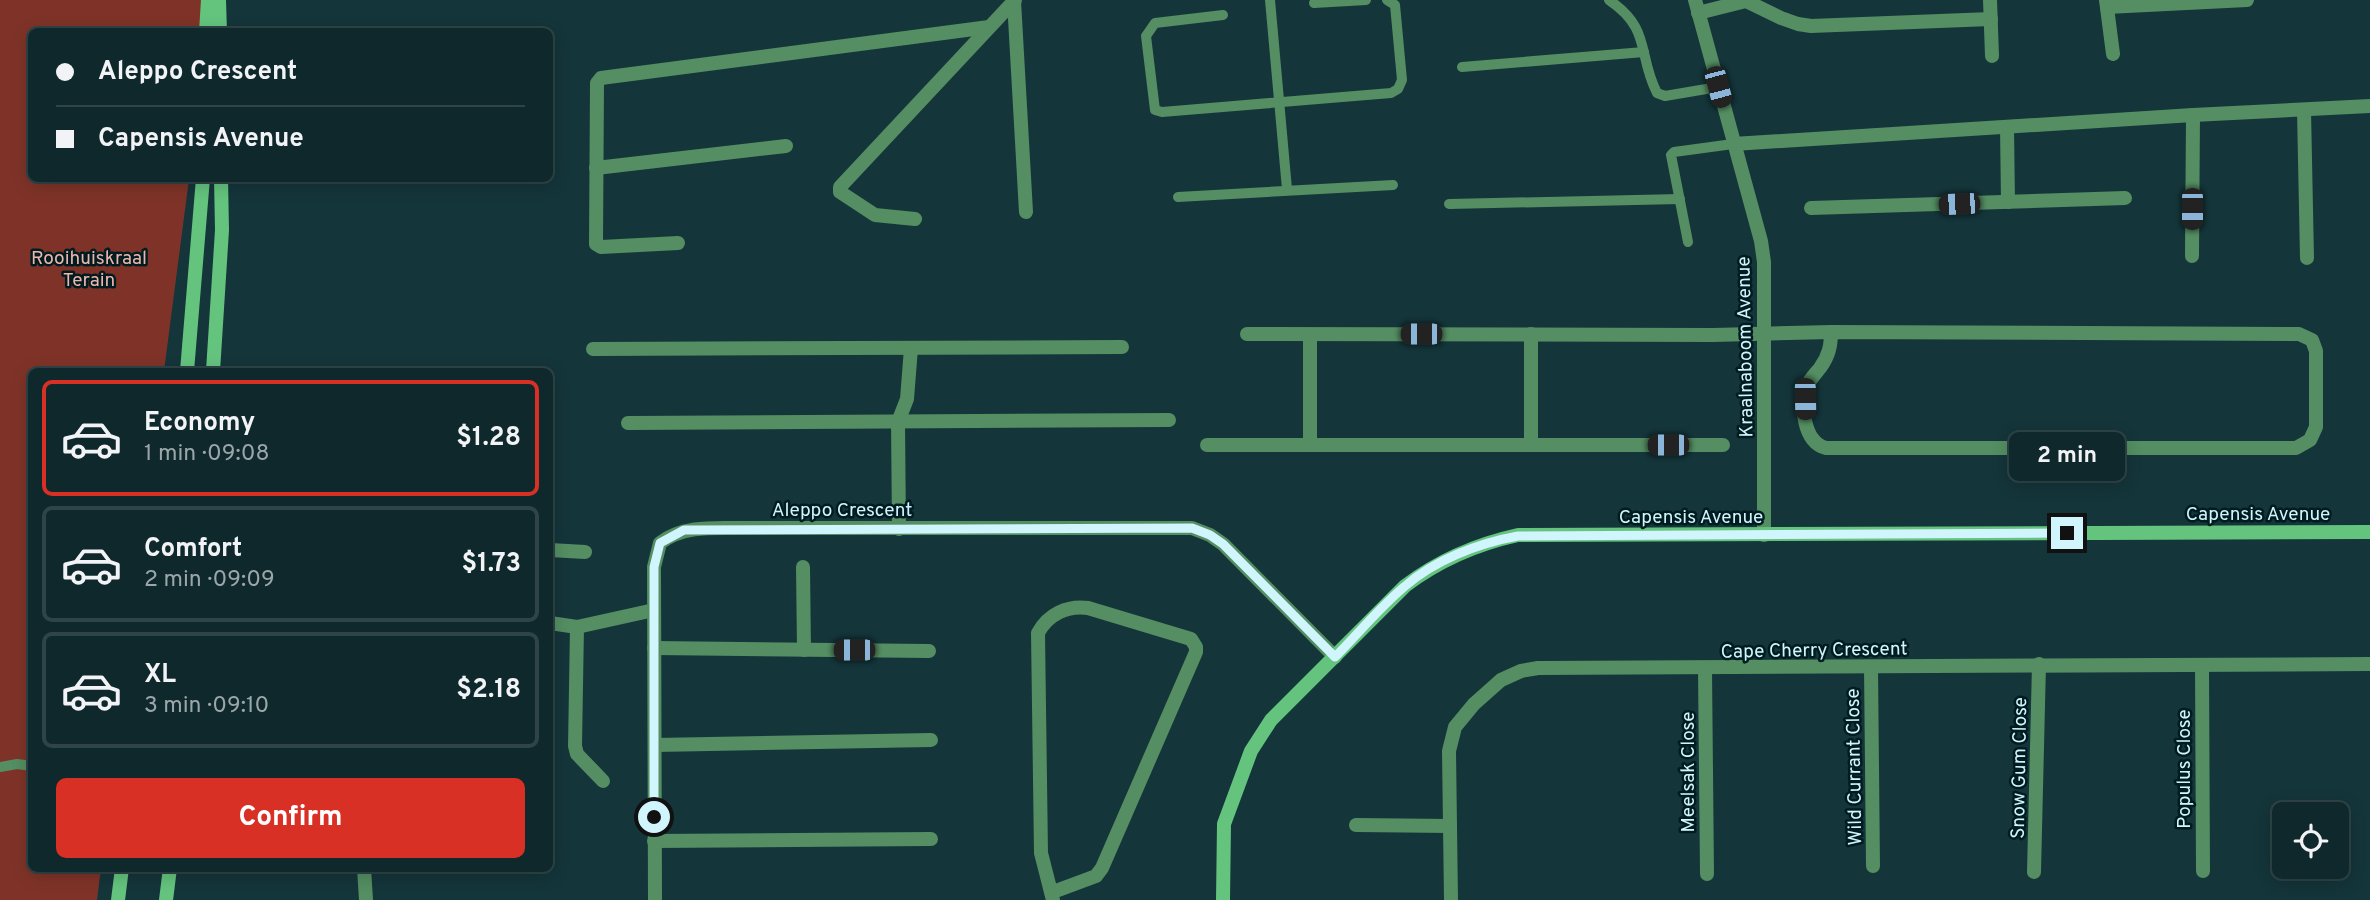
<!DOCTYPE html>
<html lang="en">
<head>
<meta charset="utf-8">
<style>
  body { margin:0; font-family:Overpass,sans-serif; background:#183034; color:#f1f3f6; height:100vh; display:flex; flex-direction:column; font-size:26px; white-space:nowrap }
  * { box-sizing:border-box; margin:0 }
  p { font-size:23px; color:#9ba6a9 }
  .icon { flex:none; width:38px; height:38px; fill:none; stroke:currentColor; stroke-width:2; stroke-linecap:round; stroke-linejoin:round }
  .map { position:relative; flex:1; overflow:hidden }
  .sheet { position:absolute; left:28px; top:368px; width:525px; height:504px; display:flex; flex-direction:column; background:#0f282c; border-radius:10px; box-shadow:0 4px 18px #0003,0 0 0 2px #2f4448 }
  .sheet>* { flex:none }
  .top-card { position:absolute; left:28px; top:28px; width:525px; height:154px; border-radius:10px; box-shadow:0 4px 18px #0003,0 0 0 2px #2f4448; display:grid; align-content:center; height:154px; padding:0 28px; background:#0f282c }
  .tools { position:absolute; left:2272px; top:802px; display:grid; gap:14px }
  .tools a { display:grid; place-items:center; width:77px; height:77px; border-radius:10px; background:#0f282c; box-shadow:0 4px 18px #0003,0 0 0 2px #2f4448; font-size:35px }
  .end { position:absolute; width:32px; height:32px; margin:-16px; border:9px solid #d0f5fc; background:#111; box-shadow:0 0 0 4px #111 }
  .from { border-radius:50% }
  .bubble { position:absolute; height:49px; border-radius:10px; background:#0f282c; box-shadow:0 4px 18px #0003,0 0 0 2px #2f4448; font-size:23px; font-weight:700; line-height:49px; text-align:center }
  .car { position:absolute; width:21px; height:42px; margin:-21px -10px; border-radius:9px; box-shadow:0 0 5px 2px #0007; background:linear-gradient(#222 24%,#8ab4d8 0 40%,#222 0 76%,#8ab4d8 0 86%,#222 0) }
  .top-card b { display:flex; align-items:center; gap:24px; height:66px; font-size:26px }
  .top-card b+b { border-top:2px solid #2f4448 }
  .top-card i { width:18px; height:18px; background:#f1f3f6 }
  ul { padding:12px 0 0; list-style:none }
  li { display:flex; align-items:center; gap:21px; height:116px; margin:0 14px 10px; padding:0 14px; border:4px solid #2f4448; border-radius:10px }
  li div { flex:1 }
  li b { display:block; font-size:26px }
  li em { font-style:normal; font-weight:700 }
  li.current { border-color:#d93025 }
  li>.icon { width:63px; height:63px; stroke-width:1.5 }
  .button { display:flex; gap:14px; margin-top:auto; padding:14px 28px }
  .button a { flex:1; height:80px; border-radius:10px; background:#d93025; color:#fff; font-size:28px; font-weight:700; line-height:80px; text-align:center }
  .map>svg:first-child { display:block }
</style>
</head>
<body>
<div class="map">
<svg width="2370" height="900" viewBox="0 0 2370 900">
  <rect width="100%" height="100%" fill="#14353a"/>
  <!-- green -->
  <path fill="#7f3328" d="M0,0H202L203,31L32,32V178L189,179L164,371H32V868H101L97,900H0Z"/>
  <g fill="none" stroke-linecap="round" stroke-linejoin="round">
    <!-- lane -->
    <g stroke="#548e62" stroke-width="10">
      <path d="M1270,0L1287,189"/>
      <path d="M1609,0C1652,29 1637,54 1657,93L1665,96L1718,87"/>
      <path d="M1314,3L1366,0"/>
      <path d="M1223,15L1155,23L1146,36L1155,110L1162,112L1391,93L1398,89L1402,80L1395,5L1387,0"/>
      <path d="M1462,67L1644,52"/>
      <path d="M1178,197L1393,185"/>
      <path d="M1449,204L1680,199"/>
      <path d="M1688,242L1671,155L1674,152L1733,144"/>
      <path d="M0,767L17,764L32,766"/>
    </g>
    <!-- street -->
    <g stroke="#548e62" stroke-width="14">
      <path d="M1695,0L1761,241L1764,262V535"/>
      <path d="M1990,0L1992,56"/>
      <path d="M2106,0L2113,54"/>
      <path d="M1014,1L1026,212"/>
      <path d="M2107,7L2247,0"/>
      <path d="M1698,13L1746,1L1781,18L1798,24L1811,26L1991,19"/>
      <path d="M2304,110L2307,258"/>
      <path d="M2007,127L2008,202"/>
      <path d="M1733,144L2193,115L2370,106"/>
      <path d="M596,168L786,146"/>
      <path d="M1811,208L2125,198"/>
      <path d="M915,219L875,215L840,192V187L1015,0"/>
      <path d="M678,243L601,247L596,244L597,83L601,78L989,27"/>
      <path d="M2192,256L2193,115"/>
      <path d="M1247,334L1713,335L1831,332L2299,334L2312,340L2316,351V427L2310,440L2296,448H1826C1803,442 1800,405 1807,386C1810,379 1816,373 1820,368C1829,356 1831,345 1831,332"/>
      <path d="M593,349L1122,347"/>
      <path d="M628,423L1169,420"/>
      <path d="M1207,445H1723"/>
      <path d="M1310,445V335"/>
      <path d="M1531,445V334"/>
      <path d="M899,529L898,422L907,399L911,348"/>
      <path d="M550,550L585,552"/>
      <path d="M803,567L804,650"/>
      <path d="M550,623L577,627L654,610"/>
      <path d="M577,627L575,746L577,754L603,781"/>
      <path d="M654,648L929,651"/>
      <path d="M2202,666L2203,871"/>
      <path d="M1871,667L1873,866"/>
      <path d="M1705,669L1707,874"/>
      <path d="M655,745L931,740"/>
      <path d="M1356,825L1450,826"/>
      <path d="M654,841L931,839"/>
      <path d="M364,868L366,900"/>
      <path d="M2034,872L2039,664"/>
      <path d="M1053,892L1096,876L1102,868L1196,652V647L1191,639L1088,608C1068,605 1048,614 1038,633L1041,853L1053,900"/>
      <path d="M655,900L654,567L660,543C686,523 722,529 754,528H1192L1210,535L1223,544L1335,657"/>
      <path d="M1451,900L1449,751L1455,727L1474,704L1501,680L1521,671L1538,668L2370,664"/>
    </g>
    <!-- secondary -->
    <g stroke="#64c47e" stroke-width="14">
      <path d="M219,0L220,32"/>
      <path d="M206,32L208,0"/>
      <path d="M187,371L203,178"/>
      <path d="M213,371L222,230L221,178"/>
      <path d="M118,900L122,868"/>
      <path d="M166,900L170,868"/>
      <path d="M1223,900L1224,824L1251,751L1271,720L1405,586C1438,561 1477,544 1518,535L2370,532"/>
    </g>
  </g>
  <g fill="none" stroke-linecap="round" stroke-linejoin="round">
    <!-- route -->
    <path stroke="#d0f5fc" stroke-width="9" d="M654,817V567L660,543L684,530L1192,528L1210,535L1223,544L1335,657C1358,634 1379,608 1404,587C1434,560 1479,543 1518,536L2067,533"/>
  </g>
  <g text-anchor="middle" stroke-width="5" stroke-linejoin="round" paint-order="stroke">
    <!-- park labels -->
    <g font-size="19" fill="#eeb5ab" stroke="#001c21">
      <text x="89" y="264">Rooihuiskraal<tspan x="89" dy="22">Terain</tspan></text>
    </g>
    <!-- street labels -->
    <g font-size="19" fill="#d0f5fc" stroke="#001c21">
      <text transform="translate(1744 347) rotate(-91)" y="7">Kraalnaboom Avenue</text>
      <text x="842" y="516">Aleppo Crescent</text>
      <text x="2258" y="520">Capensis Avenue</text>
      <text x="1691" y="523">Capensis Avenue</text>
      <text transform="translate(1814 649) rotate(-1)" y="7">Cape Cherry Crescent</text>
      <text transform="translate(1853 767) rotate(-91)" y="7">Wild Currant Close</text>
      <text transform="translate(2018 768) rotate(-89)" y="7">Snow Gum Close</text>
      <text transform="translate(2183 769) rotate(-90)" y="7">Populus Close</text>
      <text transform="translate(1687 772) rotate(-90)" y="7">Meelsak Close</text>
    </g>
  </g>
</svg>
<div class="tools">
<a><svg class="icon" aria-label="locate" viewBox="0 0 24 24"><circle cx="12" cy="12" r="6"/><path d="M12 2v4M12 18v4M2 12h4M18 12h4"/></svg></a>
</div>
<i class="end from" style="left:654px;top:817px"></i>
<i class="end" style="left:2067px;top:533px"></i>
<div class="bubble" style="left:2009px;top:432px;width:116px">2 min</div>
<i class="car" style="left:1718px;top:87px;rotate:165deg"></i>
<i class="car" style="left:1959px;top:204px;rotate:268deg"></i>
<i class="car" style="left:2192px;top:209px;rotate:180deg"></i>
<i class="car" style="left:1421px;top:334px;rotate:270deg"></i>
<i class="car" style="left:1805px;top:399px;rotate:179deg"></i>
<i class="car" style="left:1668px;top:445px;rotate:270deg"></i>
<i class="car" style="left:854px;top:650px;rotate:270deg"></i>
<div class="top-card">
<b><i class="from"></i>Aleppo Crescent</b>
<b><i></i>Capensis Avenue</b>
</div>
<section class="sheet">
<ul>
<li class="current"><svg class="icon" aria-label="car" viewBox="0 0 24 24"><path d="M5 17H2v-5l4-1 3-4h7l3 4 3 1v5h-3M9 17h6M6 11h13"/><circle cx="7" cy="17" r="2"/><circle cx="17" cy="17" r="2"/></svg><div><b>Economy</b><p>1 min · 09:08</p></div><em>$1.28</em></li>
<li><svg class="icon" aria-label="car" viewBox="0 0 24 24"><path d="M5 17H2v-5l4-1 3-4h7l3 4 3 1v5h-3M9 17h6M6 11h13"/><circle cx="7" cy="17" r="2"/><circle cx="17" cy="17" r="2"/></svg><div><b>Comfort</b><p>2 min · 09:09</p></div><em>$1.73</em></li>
<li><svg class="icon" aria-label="car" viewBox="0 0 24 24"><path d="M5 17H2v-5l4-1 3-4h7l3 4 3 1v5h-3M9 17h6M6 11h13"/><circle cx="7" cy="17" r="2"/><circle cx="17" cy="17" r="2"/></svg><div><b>XL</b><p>3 min · 09:10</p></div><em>$2.18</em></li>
</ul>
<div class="button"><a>Confirm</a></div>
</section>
</div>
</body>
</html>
